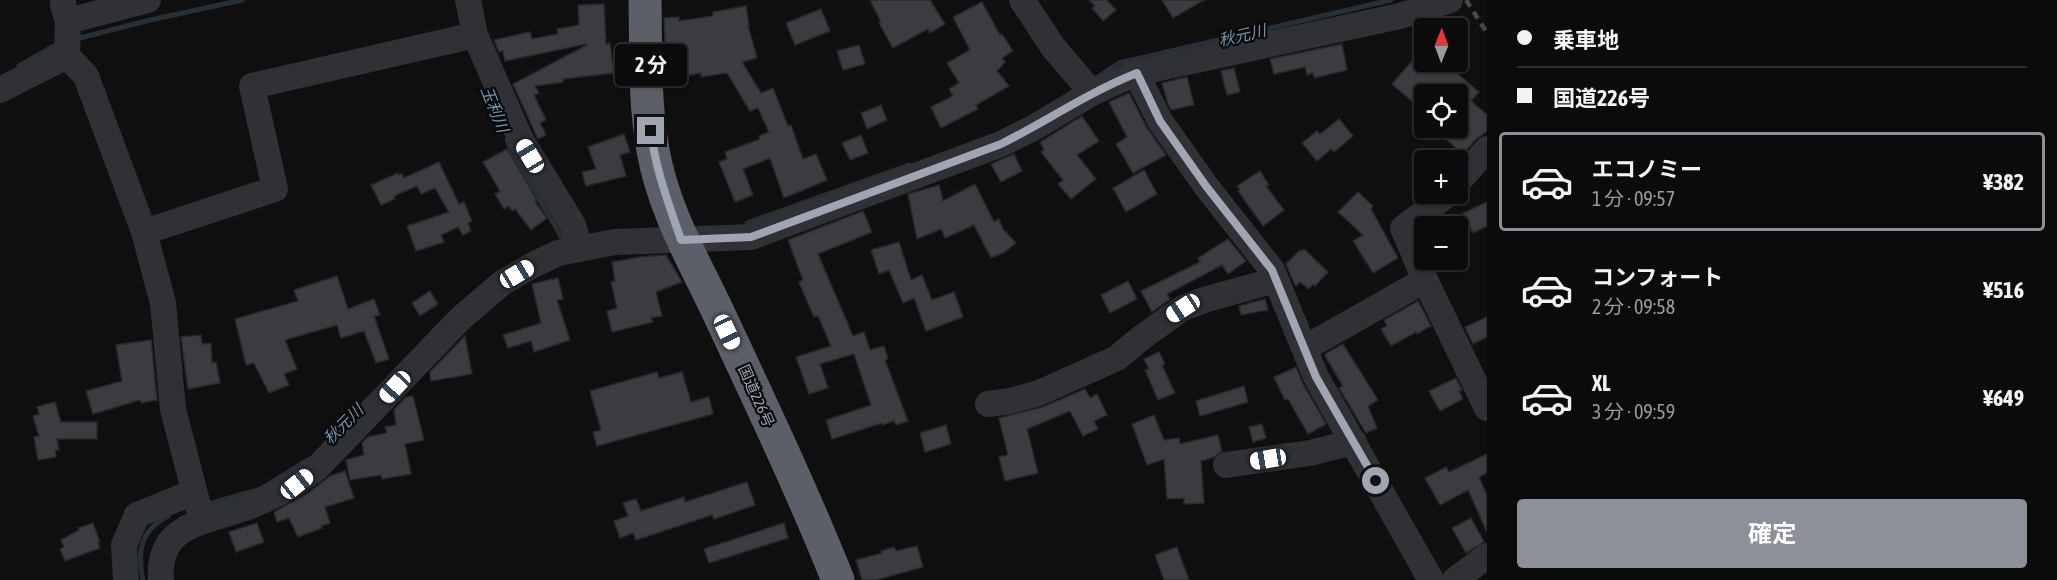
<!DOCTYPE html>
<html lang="ja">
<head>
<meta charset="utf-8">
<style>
  body { margin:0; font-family:"Asap Condensed","Noto Sans JP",sans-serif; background:#141415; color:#f1f3f6; height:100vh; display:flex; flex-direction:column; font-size:22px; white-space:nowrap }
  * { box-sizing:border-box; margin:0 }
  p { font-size:20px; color:#9a9b9d }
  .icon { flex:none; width:33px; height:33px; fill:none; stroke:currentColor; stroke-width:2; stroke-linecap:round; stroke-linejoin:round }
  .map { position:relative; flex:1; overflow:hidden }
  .drawer { display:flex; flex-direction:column; background:#0b0b0c; width:570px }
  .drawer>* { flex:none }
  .top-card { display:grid; align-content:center; height:132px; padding:0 30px; background:#0b0b0c }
  .needle { width:39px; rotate:1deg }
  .tools { position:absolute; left:1414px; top:18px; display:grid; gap:12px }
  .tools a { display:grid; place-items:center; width:54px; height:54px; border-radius:6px; background:#0b0b0c; box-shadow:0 2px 4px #0004,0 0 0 2px #2b2b2d; font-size:30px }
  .end { position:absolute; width:27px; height:27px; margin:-14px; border:8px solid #9fa5b3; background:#111; box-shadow:0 0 0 3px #111 }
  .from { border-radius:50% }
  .bubble { position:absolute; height:42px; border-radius:6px; background:#0b0b0c; box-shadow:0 2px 4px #0004,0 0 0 2px #2b2b2d; font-size:20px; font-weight:700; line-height:42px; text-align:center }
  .car { position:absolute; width:18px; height:36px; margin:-18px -9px; border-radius:8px; box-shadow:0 0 4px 2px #0007; background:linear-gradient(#fff 24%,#345 0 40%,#fff 0 76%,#345 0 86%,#fff 0) }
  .top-card b { display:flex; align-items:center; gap:21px; height:57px; font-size:22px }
  .top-card b+b { border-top:2px solid #2b2b2d }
  .top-card i { width:15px; height:15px; background:#f1f3f6 }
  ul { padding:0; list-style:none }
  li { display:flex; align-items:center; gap:18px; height:99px; margin:0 12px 9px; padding:0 18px; border:3px solid transparent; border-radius:6px }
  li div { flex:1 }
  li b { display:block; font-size:22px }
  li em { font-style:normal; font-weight:700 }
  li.on { border-color:#8c9099 }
  li>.icon { width:54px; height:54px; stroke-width:1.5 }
  .action { display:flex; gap:12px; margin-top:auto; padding:12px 30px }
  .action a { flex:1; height:69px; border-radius:6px; background:#8c9099; color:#fff; font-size:24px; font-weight:700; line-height:69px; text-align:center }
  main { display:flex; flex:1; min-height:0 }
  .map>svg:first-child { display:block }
</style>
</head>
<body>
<main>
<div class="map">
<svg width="1487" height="580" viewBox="0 0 1487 580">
  <rect width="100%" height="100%" fill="#0f0f10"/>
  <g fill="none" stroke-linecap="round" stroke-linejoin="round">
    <!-- stream -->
    <g stroke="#273036" stroke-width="5">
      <path d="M76,39L150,20L242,0"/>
      <path d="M19,66L52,47L61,44"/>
      <path d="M1096,78L1119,63L1391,0"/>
      <path d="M507,140L513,155L564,241"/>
      <path d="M747,223L909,165"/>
      <path d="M205,505L261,489L308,460"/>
      <path d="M143,580C137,551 140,531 168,516"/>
    </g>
  </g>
  <!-- building -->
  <g fill="#3b3c41" stroke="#29292d" stroke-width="1.5">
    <path d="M870,0H930L945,24L930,33L928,29L893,48L879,23L881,22Z"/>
    <path d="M1089,0H1107L1116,10L1103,21L1092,8L1095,6Z"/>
    <path d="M1162,0H1204L1173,18Z"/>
    <path d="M982,2L1000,35L1002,34L1013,51L1002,58L1005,62L997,71L1009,86L976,105L978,109L941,128L931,107L953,96L949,89L959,83L947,63L970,50L953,17Z"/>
    <path d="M604,4L606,44L610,43L614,73L563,79V82L535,86L539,93L534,95L546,120L540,123L546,135L538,139L513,84L587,45L586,44L505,61L503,51L499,52L494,40L530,32L532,39L558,34L557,29L579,25L578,5Z"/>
    <path d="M746,6L749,26H748L757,58L742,62L761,93L773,88L788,126L791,125L803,159L816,154L827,180L784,198L770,158L743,169L753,195L735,202L719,162L727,159L725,152L760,139L759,136L769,132L758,108L750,111L727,73L701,77V73L685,76L665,75L664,58H666L664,18L679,17V21L713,16V12Z"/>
    <path d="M821,9L830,31L795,45L786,23Z"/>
    <path d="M1342,44L1347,70L1314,78L1313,73L1307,75L1305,67L1274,74L1270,59Z"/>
    <path d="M859,45L865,64L843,70L837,51Z"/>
    <path d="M1425,46V62H1444L1479,92L1471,101L1487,115V131L1476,139L1463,154L1433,128H1458V94H1423L1412,101L1392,84Z"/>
    <path d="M1234,68L1240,92L1227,95L1221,71Z"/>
    <path d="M1187,77L1194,105L1171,110L1167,101L1162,83Z"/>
    <path d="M1129,93L1147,128L1166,155L1133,173L1116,144L1127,137L1109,102Z"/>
    <path d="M881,105L887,120L867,129L861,113Z"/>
    <path d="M1082,116L1099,141L1077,155L1096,179L1071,199L1058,184L1063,180L1041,152L1044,150L1040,142Z"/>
    <path d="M1339,119L1353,136L1334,152L1331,149L1317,161L1302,143L1317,131L1320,134Z"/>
    <path d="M624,134L630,152L620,155L626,176L586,186L582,172L596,169L588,147Z"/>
    <path d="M861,135L868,153L850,160L842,143Z"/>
    <path d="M507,149L537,200L535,202L547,218L531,230L515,209L512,211L509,206L504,209L495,194L500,191L483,162Z"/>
    <path d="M1014,154L1022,171L1001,182L991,164Z"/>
    <path d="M439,162L459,204L464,202L472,221L468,223L471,231L463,235L458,227L441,235L444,242L416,251L407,226L449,212L435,188L421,194L417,186L394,196L395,199L381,205L371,185L398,173L399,175L402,174L404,178Z"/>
    <path d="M1144,170L1157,194L1126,212L1113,188Z"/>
    <path d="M1260,171L1269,185L1266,186L1284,210L1263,226L1238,191L1240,190L1237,186Z"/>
    <path d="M975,184L994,222L999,219L1003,229L1016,243L1005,252L991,258L974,225L945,238L941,229L917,239L908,194L939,185L943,201Z"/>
    <path d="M1358,192L1373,206L1371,209L1398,258L1373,273L1353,241L1363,235L1338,212Z"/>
    <path d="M1487,202V226L1473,233L1463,213Z"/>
    <path d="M863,211L872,232L818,254L853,336L864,332L870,350L884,346L888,359L885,360L908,421L896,425L894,421L882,425V423L832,439L826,420L871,405L854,354L820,364L828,388L809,394L796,357L831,346L818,316L814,317L799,282L803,280L788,240Z"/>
    <path d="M1228,239L1246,261L1228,274L1222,265L1167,294L1170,299L1152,312L1141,291L1200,262L1198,258Z"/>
    <path d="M899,242L911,280L922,275L932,300L954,292L963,317L926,331L914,298L903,303L889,270L879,274L871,250Z"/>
    <path d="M1304,249L1328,272L1315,286L1313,284L1309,289L1300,282L1296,286L1294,283L1286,264L1300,250L1301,251Z"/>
    <path d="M666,255L682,282L656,292L662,316L651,318L653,322L612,332L607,311L617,308L611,282L615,281L612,262L639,257Z"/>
    <path d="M337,276L348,309L374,299L380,315L374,316L389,359L376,363L364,331L341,338L337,325L285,340L297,369L284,374L289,385L269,393L254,363L246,365L235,319L298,301L294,290Z"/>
    <path d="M558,278L563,299L557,300L570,340L534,352L531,341L508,348L503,335L541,323L532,284Z"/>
    <path d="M1128,281L1137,299L1110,313L1101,295Z"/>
    <path d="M430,291L438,304L420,316L412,303Z"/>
    <path d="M1265,299L1268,310L1241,315L1239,306Z"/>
    <path d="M1418,301L1431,326L1417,334L1416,332L1391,346L1381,329L1387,326L1384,320Z"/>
    <path d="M1487,317V337L1473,344L1465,327Z"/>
    <path d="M201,335L202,344L211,343L212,363L216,362L220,383L188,389L181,337Z"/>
    <path d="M465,336L472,374L431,381L430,372Z"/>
    <path d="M151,340L157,400L141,403L140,400L93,414L86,391L122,381L116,345Z"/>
    <path d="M1343,344L1378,400L1368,406L1377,428L1366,433L1339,388L1343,386L1325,356V354Z"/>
    <path d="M1159,352L1165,364L1162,365L1175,393L1158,400L1145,370L1149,369L1144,359Z"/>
    <path d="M1296,367L1303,384L1326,424L1308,434L1288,399L1285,400L1274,377Z"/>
    <path d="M657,372L659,378L682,372L691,402L709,397L713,414L597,446L593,432L601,430L590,391Z"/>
    <path d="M1456,378L1462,390L1459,391L1463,399L1440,411L1429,391Z"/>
    <path d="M1244,386L1248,402L1200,416L1196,401Z"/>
    <path d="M1085,389L1090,398L1097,394L1107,415L1094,421L1098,429L1083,436L1070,411L1027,429L1038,473L1005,481L999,457L1008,455L999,418L1043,407Z"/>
    <path d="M413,396L424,440L405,444L411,474L382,479L381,475L350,480L346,460L364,455L362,443L368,437L387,433L385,427L396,425L394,410L406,397Z"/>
    <path d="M55,402L61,422H97V439H57L59,450H55L56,457L38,460L34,437L39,436L33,416L39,414L37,407Z"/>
    <path d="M1154,415L1164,440L1179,438L1180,444L1218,435L1222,451L1214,457L1201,461L1204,503L1184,504V498L1167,499L1164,459L1147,465L1132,424Z"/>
    <path d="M1262,424L1266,438L1253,442L1249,427Z"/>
    <path d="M946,425L951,444L925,452L920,433Z"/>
    <path d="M1487,454V473L1479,477L1487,495V532L1468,490L1440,505L1425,478L1446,467L1449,472Z"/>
    <path d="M345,471L354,498L325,507L330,523L321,526L322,528L298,537L289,518L277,522L274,512L308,493L330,476Z"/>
    <path d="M747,482L755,505L714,519L712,515L636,540L633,533L620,538L614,521L628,516L623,503L636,499L641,511L684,497L685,502Z"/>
    <path d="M1471,518L1484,542L1466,553L1452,528Z"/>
    <path d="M93,523L100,542H98L100,548L65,561L60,549L64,547L61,540L79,530L78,528Z"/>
    <path d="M257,523L264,542L236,552L229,532Z"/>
    <path d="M784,523L788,538L709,563L704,549Z"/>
    <path d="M917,546L923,567L876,580H862L856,560L882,553L881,551L894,547L896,551Z"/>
    <path d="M1177,547L1189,580H1164L1155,555Z"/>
  </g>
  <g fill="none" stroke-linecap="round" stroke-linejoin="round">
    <!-- minor -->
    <g stroke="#303136" stroke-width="26">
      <path d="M63,0V6L68,21L67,56L86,76L144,232L163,303L173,409L202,521"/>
      <path d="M468,0L475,35L520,138L573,225L580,248"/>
      <path d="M1022,0L1053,47L1092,93"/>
      <path d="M68,21L148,0"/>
      <path d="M1136,73L1160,121L1206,186L1272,270L1316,377L1431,580"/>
      <path d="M0,90L67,56"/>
      <path d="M1458,182L1487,149"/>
      <path d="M1448,194L1403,228L1425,280L1487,408"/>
      <path d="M144,232L275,189L252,86L475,35"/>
      <path d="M1305,348L1425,280"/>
      <path d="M988,404L1010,401L1039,393L1117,358L1141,338L1183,308L1204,300L1276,280"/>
      <path d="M1226,465L1310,453L1354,442"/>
      <path d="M126,580L124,545L137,515L194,492"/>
      <path d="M161,580C157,525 202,523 242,509C270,499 295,486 318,467L460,319L502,283L533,265L558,253L615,242L751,237L1001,144L1035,127L1092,93L1136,73L1400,16L1450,0"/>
      <path d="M1455,580L1487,556"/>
    </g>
    <!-- highway -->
    <path stroke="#5b5f67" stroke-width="33" d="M645,0C646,49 644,101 653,150C663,209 694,261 719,314C760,402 802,490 838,580"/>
    <!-- rail -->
    <path stroke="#47494f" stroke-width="4.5" stroke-dasharray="8 6" stroke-linecap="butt" d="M1466,0L1487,33"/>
  </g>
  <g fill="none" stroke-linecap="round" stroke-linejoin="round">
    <!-- route -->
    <path stroke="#9fa5b3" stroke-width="8" d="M651,131C655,169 669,204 681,240L751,237L1001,144C1047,121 1089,92 1137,73L1160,121L1206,186L1272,270L1316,377L1376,481"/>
  </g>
  <g text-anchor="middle" stroke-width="4.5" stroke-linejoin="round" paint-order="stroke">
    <!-- street labels -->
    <g font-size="15" fill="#9fa5b3" stroke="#0a0a0b">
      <text transform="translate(756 396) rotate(66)" y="5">国道226号</text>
    </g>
    <!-- water labels -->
    <g font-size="16" font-style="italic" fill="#7296b1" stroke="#0a0a0b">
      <text transform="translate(1242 35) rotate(-13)" y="6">秋元川</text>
      <text transform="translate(495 109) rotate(68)" y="6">玉利川</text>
      <text transform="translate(343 424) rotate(-45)" y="6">秋元川</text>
    </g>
  </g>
</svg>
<div class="tools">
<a><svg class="needle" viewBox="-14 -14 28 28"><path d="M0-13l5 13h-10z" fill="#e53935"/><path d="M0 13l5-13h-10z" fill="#9a9b9d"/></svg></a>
<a><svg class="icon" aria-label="locate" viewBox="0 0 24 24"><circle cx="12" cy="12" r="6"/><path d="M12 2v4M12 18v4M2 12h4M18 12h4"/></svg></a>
<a>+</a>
<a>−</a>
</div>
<i class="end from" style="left:1376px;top:481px"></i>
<i class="end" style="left:651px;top:131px"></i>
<div class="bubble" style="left:615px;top:44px;width:72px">2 分</div>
<i class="car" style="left:530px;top:156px;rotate:329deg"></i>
<i class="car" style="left:517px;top:274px;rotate:59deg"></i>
<i class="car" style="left:1183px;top:308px;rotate:237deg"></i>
<i class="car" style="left:727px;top:332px;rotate:155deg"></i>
<i class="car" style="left:395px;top:387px;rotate:223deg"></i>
<i class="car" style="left:1268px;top:459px;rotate:261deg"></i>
<i class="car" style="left:297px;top:484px;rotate:51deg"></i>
</div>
<section class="drawer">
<div class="top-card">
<b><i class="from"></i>乗車地</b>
<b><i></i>国道226号</b>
</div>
<ul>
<li class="on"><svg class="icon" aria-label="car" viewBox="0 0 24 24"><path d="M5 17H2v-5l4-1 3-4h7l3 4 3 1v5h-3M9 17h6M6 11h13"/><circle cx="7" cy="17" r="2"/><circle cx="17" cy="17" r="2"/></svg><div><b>エコノミー</b><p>1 分 · 09:57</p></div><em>¥382</em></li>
<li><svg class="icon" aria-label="car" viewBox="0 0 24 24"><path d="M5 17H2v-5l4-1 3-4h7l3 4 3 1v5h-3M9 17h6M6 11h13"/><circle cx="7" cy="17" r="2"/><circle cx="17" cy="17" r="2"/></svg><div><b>コンフォート</b><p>2 分 · 09:58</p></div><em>¥516</em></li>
<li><svg class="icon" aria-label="car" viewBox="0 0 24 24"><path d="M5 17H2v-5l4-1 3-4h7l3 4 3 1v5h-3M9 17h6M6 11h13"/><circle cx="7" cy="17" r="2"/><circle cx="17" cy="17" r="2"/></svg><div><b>XL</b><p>3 分 · 09:59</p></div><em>¥649</em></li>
</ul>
<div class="action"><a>確定</a></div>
</section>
</main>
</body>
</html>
